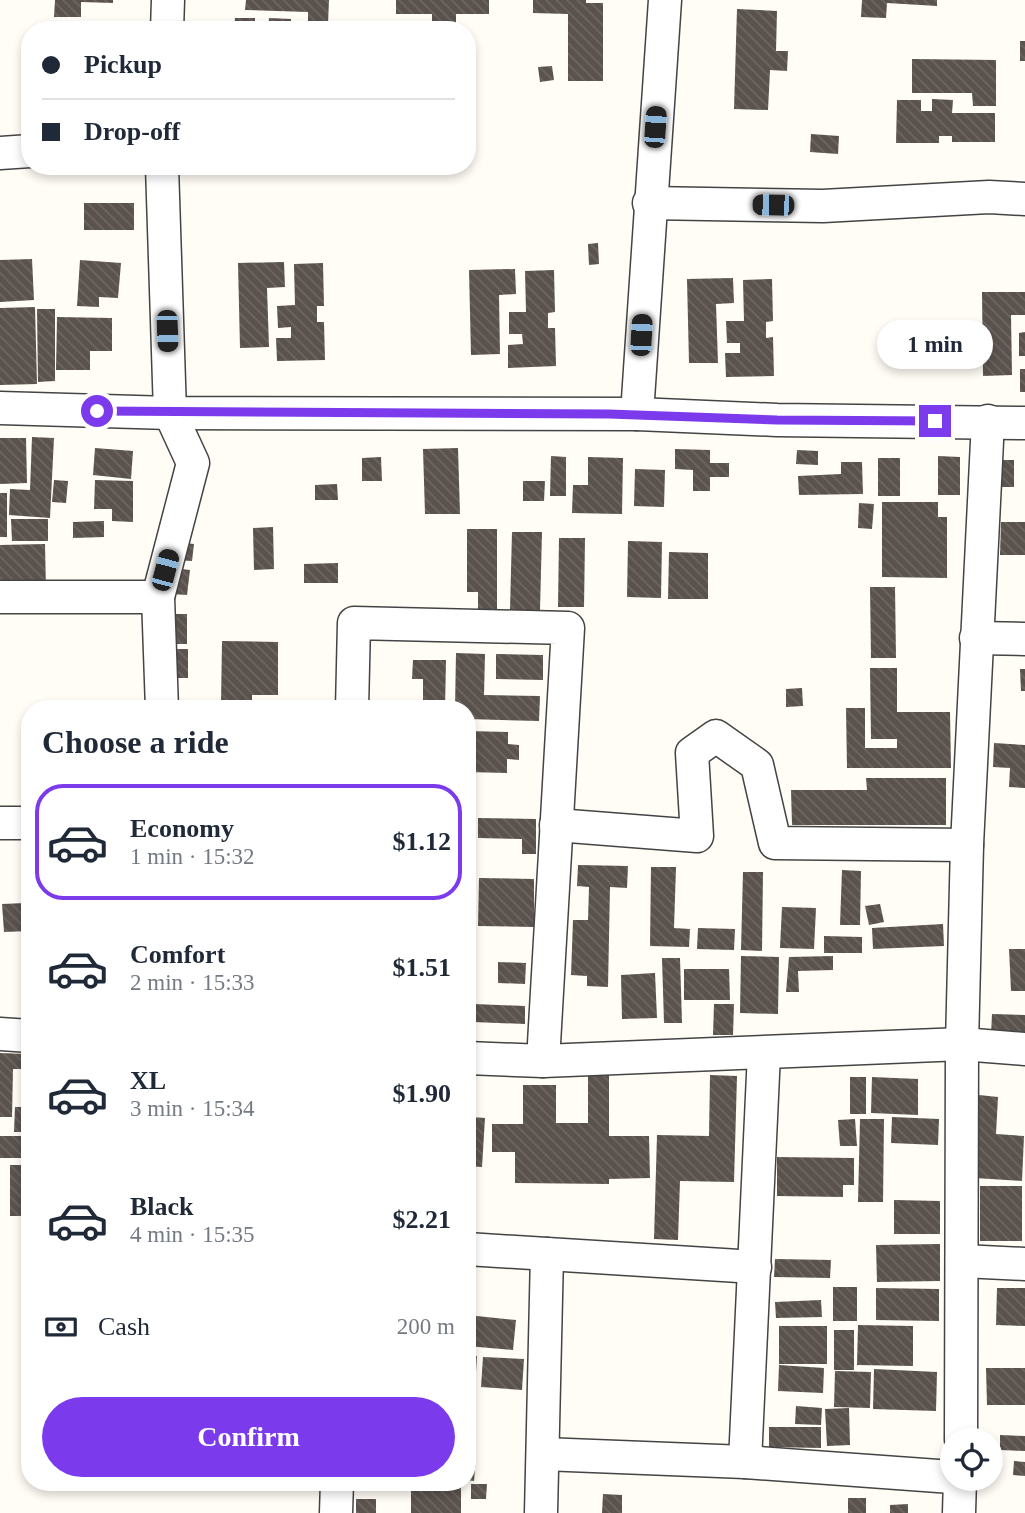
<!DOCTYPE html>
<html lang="en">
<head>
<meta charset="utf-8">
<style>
  body { margin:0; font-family:Georgia,serif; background:#f6f6f7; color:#1f2937; height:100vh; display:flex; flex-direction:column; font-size:26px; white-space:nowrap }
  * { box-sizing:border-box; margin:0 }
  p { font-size:23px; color:#747a83 }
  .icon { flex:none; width:38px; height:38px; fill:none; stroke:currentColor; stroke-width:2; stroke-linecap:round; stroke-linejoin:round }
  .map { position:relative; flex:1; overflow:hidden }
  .panel { position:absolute; left:21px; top:700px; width:455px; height:791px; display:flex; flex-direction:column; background:#fff; border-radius:28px; box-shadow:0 4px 10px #0003 }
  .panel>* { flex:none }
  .top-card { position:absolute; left:21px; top:21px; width:455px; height:154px; border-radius:28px; box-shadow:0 4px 10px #0003; display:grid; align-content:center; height:154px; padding:0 21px; background:#fff }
  .tools { position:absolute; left:940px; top:1428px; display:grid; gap:14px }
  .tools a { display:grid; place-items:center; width:63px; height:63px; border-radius:50%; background:#fff; box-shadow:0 4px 10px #0003; font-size:35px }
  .end { position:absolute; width:32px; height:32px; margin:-16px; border:9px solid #7c3aed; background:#fff; box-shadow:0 0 0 4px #fff }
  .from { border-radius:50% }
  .bubble { position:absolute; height:49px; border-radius:24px; background:#fff; box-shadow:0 4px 10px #0003; font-size:23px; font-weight:700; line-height:49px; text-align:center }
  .car { position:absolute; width:21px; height:42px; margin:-21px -10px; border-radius:9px; box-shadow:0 0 5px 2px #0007; background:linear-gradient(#222 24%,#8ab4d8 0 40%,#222 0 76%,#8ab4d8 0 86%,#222 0) }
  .top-card b { display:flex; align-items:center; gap:24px; height:66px; font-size:26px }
  .top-card b+b { border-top:2px solid #e0e1e3 }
  .top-card i { width:18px; height:18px; background:#1f2937 }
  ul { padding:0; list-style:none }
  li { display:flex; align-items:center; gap:21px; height:116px; margin:0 14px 10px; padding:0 7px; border:4px solid transparent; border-radius:28px }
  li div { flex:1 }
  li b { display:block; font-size:26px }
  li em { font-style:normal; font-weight:700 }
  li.on { border-color:#7c3aed }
  li>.icon { width:63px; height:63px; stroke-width:1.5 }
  h2 { padding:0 21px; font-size:32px; line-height:84px }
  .pay { display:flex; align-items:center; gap:18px; height:77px; padding:0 21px; font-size:26px }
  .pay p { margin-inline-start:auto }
  .action { display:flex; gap:14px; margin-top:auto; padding:14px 21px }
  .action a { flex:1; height:80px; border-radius:42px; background:#7c3aed; color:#fff; font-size:28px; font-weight:700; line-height:80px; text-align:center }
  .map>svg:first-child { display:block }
</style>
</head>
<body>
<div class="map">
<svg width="1025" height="1513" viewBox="0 0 1025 1513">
  <defs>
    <pattern id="building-back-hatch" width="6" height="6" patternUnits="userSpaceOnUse" patternTransform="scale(1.75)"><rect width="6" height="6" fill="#5a524d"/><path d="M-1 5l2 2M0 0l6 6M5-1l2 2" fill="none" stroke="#6d6662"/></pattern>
  </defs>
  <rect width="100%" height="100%" fill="#fffdf5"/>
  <!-- building -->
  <g fill="url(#building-back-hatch)">
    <path d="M55,0H113V3L81,2V17H54Z"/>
    <path d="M246,0H329L328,24H308V12L245,10Z"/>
    <path d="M396,0H489V14H456V26H432V14H396Z"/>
    <path d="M533,0H586V3H603V81H568V14L533,13Z"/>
    <path d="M862,0H937V6L887,3L886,18L861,17Z"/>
    <path d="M737,9L777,11L776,51H788L787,71L770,70L768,110L734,109Z"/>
    <path d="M235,18H255V30H234Z"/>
    <path d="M269,18L291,19V30H268Z"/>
    <rect x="1020" y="41" width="5" height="20"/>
    <path d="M912,59L996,60V106H973L972,93H912Z"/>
    <path d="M552,66L554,80L540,82L538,67Z"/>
    <path d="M932,99L953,100L952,113H995V142H952V136H939V143H896L897,100H921V111H932Z"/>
    <path d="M811,134L839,136L838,154L810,152Z"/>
    <rect x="84" y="203" width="50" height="27"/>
    <path d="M598,243L599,264L589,265L588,244Z"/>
    <path d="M32,259L34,300L0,302V260Z"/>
    <path d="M80,260L121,263L118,298L99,297V307L77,306Z"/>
    <path d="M284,262L285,287L267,288L269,347L240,348L238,263Z"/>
    <path d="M323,263L324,306H317V322H324L325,360L277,361L276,338H291V327L278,328L277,306L295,305L294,264Z"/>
    <path d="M515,269L516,294L499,295L500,354L471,355L469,270Z"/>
    <path d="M554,270L555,312L548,313V328H555L556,366L508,368V345L523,344L522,334H509V312H526L525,271Z"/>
    <path d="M733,278L734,303L716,304L718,363H689L687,279Z"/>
    <path d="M772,279L773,321L766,322V338L773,337L774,376L726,377L725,353H740V343H727L726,321H744L743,280Z"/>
    <path d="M982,292H1025V315H1011L1012,375L983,376Z"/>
    <path d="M35,307L37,384L0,385V308Z"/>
    <path d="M37,309H55V381L38,382Z"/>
    <path d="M57,317L112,318V351H90V370H56Z"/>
    <path d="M1025,332V356H1019V333Z"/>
    <rect x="1020" y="369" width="5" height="23"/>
    <path d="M32,437L54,438L50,518L9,515L10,489L30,490Z"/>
    <path d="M0,438H26L27,483L0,484Z"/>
    <path d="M95,448L133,451L131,479L93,475Z"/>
    <path d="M458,448L460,514H425L423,449Z"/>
    <path d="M675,449L710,450V463H729V477H710V491H693V470L675,469Z"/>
    <path d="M797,450L818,451V465L796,464Z"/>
    <path d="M551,456L566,457V496H550Z"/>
    <path d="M938,456L960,457V495H938Z"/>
    <path d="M381,457L382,481H362V458Z"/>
    <path d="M588,457L623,458L622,514L572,513L573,485H588Z"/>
    <rect x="878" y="458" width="22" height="38"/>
    <rect x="999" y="460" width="15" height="27"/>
    <path d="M841,462H862L863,494L799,495L798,476L841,474Z"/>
    <path d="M635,469L665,470L664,507L634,506Z"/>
    <path d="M54,480L68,481L66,503L52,502Z"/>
    <path d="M95,480L133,481V522L112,521V509H94Z"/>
    <path d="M523,481H545L544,501H523Z"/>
    <path d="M337,484L338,500H315V485Z"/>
    <rect x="0" y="493" width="7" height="44"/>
    <path d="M882,502H938V517H947V578L882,577Z"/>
    <path d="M859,503L874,504L872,529L858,528Z"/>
    <path d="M11,519H48V541H12Z"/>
    <path d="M104,521V537L73,538V522Z"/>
    <path d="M1001,522H1025V555H1000Z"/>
    <path d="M273,527L274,569L254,570L253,528Z"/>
    <path d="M467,529H497V610H478V592H467Z"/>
    <path d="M512,532H542L540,610H510Z"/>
    <path d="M559,538H585L584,607H558Z"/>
    <path d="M628,541L662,542L661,598L627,597Z"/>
    <path d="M177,542L194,544L192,561L176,560Z"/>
    <path d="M45,544L46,591L0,592V545Z"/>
    <path d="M669,552L708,553V599H668Z"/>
    <path d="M338,563V583H304V564Z"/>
    <path d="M173,568L190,570L187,595L171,594Z"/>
    <path d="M870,587H895L896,658H871Z"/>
    <rect x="169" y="614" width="18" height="30"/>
    <path d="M222,641L278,642V695H252V704H277V709H185V703L221,704Z"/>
    <rect x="170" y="649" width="18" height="29"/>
    <path d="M456,653L485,654L484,695L540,696L539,721L467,719V709H455Z"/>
    <path d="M496,654L543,655V680L496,679Z"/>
    <path d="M413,660H446L445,709H423V679H412Z"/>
    <path d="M870,668H897V712H950L951,768H847L846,708H865V748H897V739H871Z"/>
    <path d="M1020,669H1025V691H1021Z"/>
    <path d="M802,688L803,706L786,707V689Z"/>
    <path d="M467,731L508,732V744L519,745V760L507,759V773L467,772Z"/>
    <path d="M994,743L1025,745V788L1009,787L1010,768L993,767Z"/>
    <path d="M866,778H946V825H792L791,790H867Z"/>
    <path d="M467,779H474L473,895H467Z"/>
    <path d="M478,818L536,819V854H522V839L478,838Z"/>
    <path d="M578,865L628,866L627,888L610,887L608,987L587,986V976L571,975L573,920H588L589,887L577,886Z"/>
    <path d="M651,867H676L674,928L690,929L689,947L650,946Z"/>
    <path d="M842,870L861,871L860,925H840Z"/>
    <path d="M743,872H763L762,951L741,950Z"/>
    <path d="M479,878L534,879V927L478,926Z"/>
    <path d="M24,892H30V931L4,932L2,904L25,903Z"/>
    <path d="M880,904L884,922L869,925L865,906Z"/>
    <path d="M782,907L816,908L814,949L780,948Z"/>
    <path d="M943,924L944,946L873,949L872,928Z"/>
    <path d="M698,928L735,929L734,950L697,949Z"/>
    <path d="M824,936L862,937V953H824Z"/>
    <path d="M1009,949H1025V991H1011Z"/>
    <path d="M741,956L779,957L778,1014L740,1013Z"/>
    <path d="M833,956V970L798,971L799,992H786L789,957Z"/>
    <path d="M662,958H680L682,1023H664Z"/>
    <path d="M498,962L526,963L525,984L498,983Z"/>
    <path d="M684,969H729L730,1000H684Z"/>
    <path d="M655,973L657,1018L622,1019L621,975Z"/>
    <path d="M474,1004L525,1006V1024L473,1022Z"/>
    <path d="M714,1004H734L733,1035H713Z"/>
    <path d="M992,1014L1025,1015V1036L991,1035Z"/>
    <path d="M0,1053L27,1054V1069H13L12,1117H0Z"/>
    <path d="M467,1064L473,1065L471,1117L485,1118L482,1167L467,1166Z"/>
    <path d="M588,1071H609V1136H649L650,1178L609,1179V1184L515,1183V1152H492V1124H523V1085H556V1123H588Z"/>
    <path d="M710,1075L737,1076L734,1182L680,1181L678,1240L654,1239L657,1135L709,1136Z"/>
    <rect x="850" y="1077" width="16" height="37"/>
    <path d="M872,1077L918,1079V1115L871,1113Z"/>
    <path d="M979,1095L998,1097L996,1134L1024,1136L1022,1181L975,1178Z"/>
    <path d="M15,1107H30V1132H14Z"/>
    <path d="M892,1117L939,1119L938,1145L891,1143Z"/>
    <path d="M855,1119L857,1146H840L838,1120Z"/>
    <path d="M860,1119H884L883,1202H858Z"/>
    <path d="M0,1136H26L27,1158H0Z"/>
    <path d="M777,1157L854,1158V1185H843V1197L777,1196Z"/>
    <rect x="10" y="1165" width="20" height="51"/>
    <rect x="980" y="1186" width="42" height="55"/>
    <path d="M894,1200L940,1201V1234H894Z"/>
    <path d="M940,1244V1281L877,1282L876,1245Z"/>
    <path d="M775,1259L831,1260L830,1278L774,1277Z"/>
    <rect x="833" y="1287" width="24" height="34"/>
    <path d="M876,1288L939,1289V1321L876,1320Z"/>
    <path d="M997,1288H1025V1326L996,1325Z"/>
    <path d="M821,1300L822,1317L776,1318L775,1302Z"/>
    <path d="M467,1315L516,1320L513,1350L467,1346Z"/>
    <path d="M858,1325L913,1326V1366L857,1365Z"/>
    <rect x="779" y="1326" width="48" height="38"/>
    <rect x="834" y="1330" width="20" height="40"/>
    <path d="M467,1355L477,1356L475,1388H467Z"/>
    <path d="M483,1357L524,1359L522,1390L481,1387Z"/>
    <path d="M779,1365L824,1368L823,1393L778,1391Z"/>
    <path d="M986,1368H1025V1405H987Z"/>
    <path d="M874,1369L937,1372L936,1411L873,1409Z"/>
    <path d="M835,1371L871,1372L870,1408L834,1407Z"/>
    <path d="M796,1406L822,1408L821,1425L795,1424Z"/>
    <path d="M849,1408L850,1445L827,1446L825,1409Z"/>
    <path d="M769,1427H821V1448L769,1447Z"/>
    <path d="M1000,1435L1025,1436V1451L1000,1450Z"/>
    <path d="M467,1456L476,1457L474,1481L467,1480Z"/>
    <path d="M1014,1461L1025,1462V1476L1013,1475Z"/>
    <rect x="411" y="1482" width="50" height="31"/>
    <path d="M471,1484H487L486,1499H471Z"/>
    <path d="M603,1494L622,1495V1513H602Z"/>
    <rect x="848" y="1498" width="18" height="15"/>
    <rect x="356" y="1499" width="20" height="14"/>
    <path d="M908,1504V1513H890V1505Z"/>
  </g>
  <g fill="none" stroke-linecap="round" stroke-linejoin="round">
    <!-- minor casing -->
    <g stroke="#444" stroke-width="35">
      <g id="minor">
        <path d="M167,30L168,0"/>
        <path d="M0,153L30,151"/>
        <path d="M162,166L170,413L193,463L158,597L162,709"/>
        <path d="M649,203L823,206L989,197L1025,199"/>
        <path d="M0,408L170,413L637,414L777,420L1025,423"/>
        <path d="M637,414L665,0"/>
        <path d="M0,597H158"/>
        <path d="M976,638L1025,639"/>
        <path d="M352,709L354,623L568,628L543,1061"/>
        <path d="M0,823H30"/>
        <path d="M556,825L697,836L692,753L716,736L757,765L775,843L967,845"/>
        <path d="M0,1034L30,1036"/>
        <path d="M467,1058L543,1061L962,1044L1025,1049"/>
        <path d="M467,1249L755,1267"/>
        <path d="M963,1261L1025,1264"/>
        <path d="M961,1440L962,1044L967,845L988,421"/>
        <path d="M543,1454L745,1462L952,1477"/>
        <path d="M745,1462L764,1053"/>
        <path d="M336,1513L337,1482"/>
        <path d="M541,1513L547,1254"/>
        <path d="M959,1513L960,1479"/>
      </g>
    </g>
    <!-- minor -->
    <use href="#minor" stroke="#fff" stroke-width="32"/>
  </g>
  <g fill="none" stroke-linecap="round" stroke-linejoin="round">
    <!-- route -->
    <path stroke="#7c3aed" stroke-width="9" d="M97,411L609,414L777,420L935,421"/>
  </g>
</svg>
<div class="tools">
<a><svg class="icon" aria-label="locate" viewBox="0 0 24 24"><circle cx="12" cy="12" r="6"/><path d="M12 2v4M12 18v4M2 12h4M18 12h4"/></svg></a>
</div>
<i class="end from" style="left:97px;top:411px"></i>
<i class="end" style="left:935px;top:421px"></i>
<div class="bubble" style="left:877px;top:320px;width:116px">1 min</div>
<i class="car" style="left:655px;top:127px;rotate:4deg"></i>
<i class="car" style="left:773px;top:205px;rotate:271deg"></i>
<i class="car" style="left:167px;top:331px;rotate:178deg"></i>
<i class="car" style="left:641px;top:335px;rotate:3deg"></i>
<i class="car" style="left:165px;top:570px;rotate:15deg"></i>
<div class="top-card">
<b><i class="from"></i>Pickup</b>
<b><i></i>Drop-off</b>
</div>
<section class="panel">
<h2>Choose a ride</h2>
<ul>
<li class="on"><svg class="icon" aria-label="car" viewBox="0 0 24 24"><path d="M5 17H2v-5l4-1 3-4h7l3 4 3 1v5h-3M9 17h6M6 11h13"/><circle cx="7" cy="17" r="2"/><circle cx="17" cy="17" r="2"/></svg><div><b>Economy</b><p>1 min · 15:32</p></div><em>$1.12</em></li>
<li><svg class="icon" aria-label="car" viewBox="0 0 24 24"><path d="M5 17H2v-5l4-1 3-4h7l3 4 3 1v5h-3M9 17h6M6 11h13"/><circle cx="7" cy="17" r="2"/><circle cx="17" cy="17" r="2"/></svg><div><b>Comfort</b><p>2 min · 15:33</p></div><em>$1.51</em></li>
<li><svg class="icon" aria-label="car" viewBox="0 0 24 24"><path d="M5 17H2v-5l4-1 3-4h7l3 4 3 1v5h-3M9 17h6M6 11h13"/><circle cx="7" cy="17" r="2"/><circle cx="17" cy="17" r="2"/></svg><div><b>XL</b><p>3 min · 15:34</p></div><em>$1.90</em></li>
<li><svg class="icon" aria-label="car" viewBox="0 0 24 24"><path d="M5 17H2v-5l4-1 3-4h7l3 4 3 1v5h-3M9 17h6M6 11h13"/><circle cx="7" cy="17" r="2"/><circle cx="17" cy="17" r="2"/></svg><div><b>Black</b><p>4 min · 15:35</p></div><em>$2.21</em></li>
</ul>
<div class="pay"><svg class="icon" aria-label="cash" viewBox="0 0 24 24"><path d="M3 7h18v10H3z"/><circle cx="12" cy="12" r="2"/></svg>Cash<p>200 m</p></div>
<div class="action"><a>Confirm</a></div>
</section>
</div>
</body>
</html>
